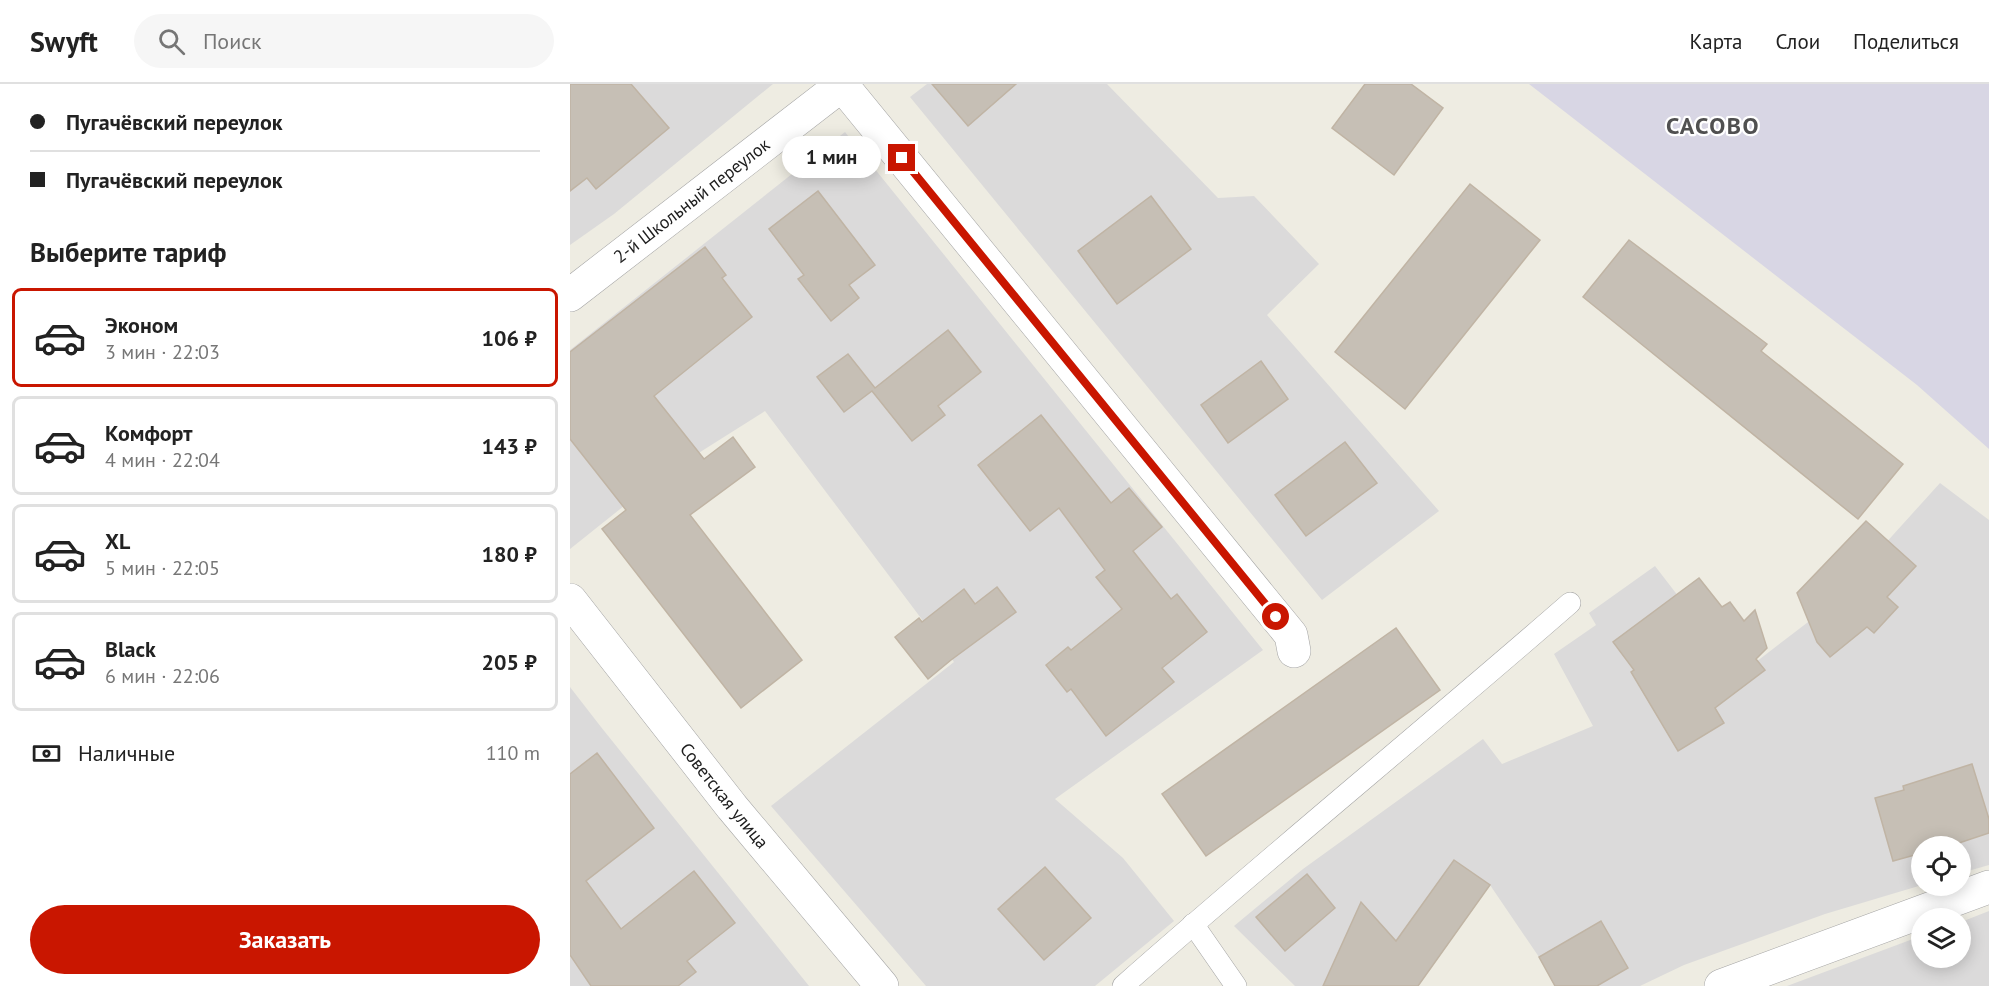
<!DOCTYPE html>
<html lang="ru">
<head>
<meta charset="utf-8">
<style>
  body { margin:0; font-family:"PT Sans",sans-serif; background:#f6f6f6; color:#222; height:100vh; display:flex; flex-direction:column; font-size:22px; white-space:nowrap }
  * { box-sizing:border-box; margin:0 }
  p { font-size:20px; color:#767676 }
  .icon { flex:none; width:33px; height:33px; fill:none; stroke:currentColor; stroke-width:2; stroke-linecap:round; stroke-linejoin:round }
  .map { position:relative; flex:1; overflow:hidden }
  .panel { display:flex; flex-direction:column; background:#fff; width:570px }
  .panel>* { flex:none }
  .hud { display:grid; align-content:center; height:132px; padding:0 30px; background:#fff }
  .fabs { position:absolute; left:1341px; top:752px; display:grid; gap:12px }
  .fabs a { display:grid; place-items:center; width:60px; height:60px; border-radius:50%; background:#fff; box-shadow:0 3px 15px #0003; font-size:30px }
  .end { position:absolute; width:27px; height:27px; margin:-14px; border:8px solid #c91600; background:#fff; box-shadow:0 0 0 3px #fff }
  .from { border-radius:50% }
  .bubble { position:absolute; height:42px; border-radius:21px; background:#fff; box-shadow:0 3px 15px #0003; font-size:20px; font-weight:800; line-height:42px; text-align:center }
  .hud b { display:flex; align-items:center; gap:21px; height:57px; font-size:22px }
  .hud b+b { border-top:2px solid #e0e0e0 }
  .hud i { width:15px; height:15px; background:#222 }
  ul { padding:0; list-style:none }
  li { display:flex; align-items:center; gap:18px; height:99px; margin:0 12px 9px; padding:0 18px; border:3px solid #e0e0e0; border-radius:9px }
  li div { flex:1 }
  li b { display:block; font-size:22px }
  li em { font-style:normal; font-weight:800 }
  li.selected { border-color:#c91600 }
  li>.icon { width:54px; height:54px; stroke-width:1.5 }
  h2 { padding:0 30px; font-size:27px; line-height:72px }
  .pay { display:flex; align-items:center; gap:15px; height:66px; padding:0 30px; font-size:22px }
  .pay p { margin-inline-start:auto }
  .primary-button { display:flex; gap:12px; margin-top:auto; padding:12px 30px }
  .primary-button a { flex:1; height:69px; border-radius:36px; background:#c91600; color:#fff; font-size:24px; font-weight:800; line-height:69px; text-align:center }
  header { display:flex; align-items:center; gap:36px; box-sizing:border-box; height:84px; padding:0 30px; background:#fff; border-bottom:2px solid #e0e0e0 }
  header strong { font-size:28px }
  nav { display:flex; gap:33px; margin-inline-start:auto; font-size:21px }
  .search { width:420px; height:54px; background:#f6f6f6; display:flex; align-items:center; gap:15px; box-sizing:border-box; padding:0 21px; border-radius:33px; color:#767676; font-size:22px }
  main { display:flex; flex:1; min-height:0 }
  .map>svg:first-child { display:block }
</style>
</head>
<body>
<header>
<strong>Swyft</strong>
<div class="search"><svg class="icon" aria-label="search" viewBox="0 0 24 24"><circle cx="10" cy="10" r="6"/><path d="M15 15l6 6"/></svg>Поиск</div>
<nav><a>Карта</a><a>Слои</a><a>Поделиться</a></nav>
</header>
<main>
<section class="panel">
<div class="hud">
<b><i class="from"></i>Пугачёвский переулок</b>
<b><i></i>Пугачёвский переулок</b>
</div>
<h2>Выберите тариф</h2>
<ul>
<li class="selected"><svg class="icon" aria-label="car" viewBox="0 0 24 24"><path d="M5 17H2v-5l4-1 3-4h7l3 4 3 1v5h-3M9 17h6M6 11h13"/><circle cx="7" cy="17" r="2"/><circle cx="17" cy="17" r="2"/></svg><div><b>Эконом</b><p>3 мин · 22:03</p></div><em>106 ₽</em></li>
<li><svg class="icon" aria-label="car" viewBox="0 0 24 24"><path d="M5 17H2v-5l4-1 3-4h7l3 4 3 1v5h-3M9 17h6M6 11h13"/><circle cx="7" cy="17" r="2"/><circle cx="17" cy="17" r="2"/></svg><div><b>Комфорт</b><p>4 мин · 22:04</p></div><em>143 ₽</em></li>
<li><svg class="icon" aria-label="car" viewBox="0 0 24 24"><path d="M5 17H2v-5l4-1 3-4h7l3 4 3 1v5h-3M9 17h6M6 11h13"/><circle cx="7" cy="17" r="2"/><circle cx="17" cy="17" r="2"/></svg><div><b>XL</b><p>5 мин · 22:05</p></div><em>180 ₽</em></li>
<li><svg class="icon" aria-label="car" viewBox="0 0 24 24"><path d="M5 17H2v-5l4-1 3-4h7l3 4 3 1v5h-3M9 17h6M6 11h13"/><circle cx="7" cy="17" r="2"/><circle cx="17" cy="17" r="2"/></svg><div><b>Black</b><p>6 мин · 22:06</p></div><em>205 ₽</em></li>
</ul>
<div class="pay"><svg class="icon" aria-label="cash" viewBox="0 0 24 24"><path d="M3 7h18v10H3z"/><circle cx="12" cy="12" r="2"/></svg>Наличные<p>110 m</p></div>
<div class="primary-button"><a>Заказать</a></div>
</section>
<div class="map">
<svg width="1419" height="902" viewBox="0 0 1419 902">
  <rect width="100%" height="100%" fill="#eeece2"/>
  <!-- residential -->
  <g fill="#dbdada">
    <path d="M0,0H203L44,130L0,161Z"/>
    <path d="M357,0H537L648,114L684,112L749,180L697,231L869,427L752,516L340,13Z"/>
    <path d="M275,48L693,566L485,715L553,774L604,837L525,902H356L201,722L384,578L195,327L89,394L0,465V266Z"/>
    <path d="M1370,399L1419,436V781L1391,789L1390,762H1352V801L1255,830L1114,881L1070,902H985L969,873L920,801L884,776L795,902H725L664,842L733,785L913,655L932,680L1023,642L984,570L1026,541L1019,529L1085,482L1169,591L1246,532L1266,514Z"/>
    <path d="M0,603L31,643L239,902H0Z"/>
    <path d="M1419,827V902H1217L1351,852L1352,873H1390L1391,838Z"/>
  </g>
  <!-- plaza -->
  <path fill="#d8d6e4" d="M959,0H1419V365L1347,301Z"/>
  <!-- building -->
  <g fill="#c6bfb5" stroke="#c0b4a4" stroke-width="1.5">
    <path d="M0,0H61L99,44L26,105L17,94L0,107Z"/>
    <path d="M362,0H446L398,42Z"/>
    <path d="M795,0H841L873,24L824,91L762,44Z"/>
    <path d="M900,100L970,156L835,325L765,268Z"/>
    <path d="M248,107L305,181L279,201L289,214L261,237L228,195L234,191L199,145Z"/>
    <path d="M581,112L621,165L547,220L508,167Z"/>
    <path d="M1059,156L1197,260L1191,267L1333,380L1288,435L1013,213Z"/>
    <path d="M135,163L156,191L152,194L182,233L84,312L134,375L163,353L185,383L120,431L232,576L171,624L32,445L56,426L0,355V268Z"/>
    <path d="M378,246L411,288L368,322L375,331L342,357L302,307L274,328L247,293L278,270L305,304Z"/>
    <path d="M691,277L718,315L658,359L631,321Z"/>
    <path d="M471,331L541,419L559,404L592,443L563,467L601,515L607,510L637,548L592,584L604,598L536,652L501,605L497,608L476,581L498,563L501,566L552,525L526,493L535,486L489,424L460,447L408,381Z"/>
    <path d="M775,358L807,399L736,452L705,411Z"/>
    <path d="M1296,437L1346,482L1317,513L1328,523L1304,549L1297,543L1260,573L1247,558L1227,509Z"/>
    <path d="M1129,494L1152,523L1160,518L1174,537L1185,526L1197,564L1186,575L1195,586L1145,624L1154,639L1108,667L1061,588L1064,586L1043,558Z"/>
    <path d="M427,503L446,528L381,576L358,595L325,553L349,534L352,538L394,505L405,520Z"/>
    <path d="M826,544L870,606L636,772L592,710Z"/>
    <path d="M27,669L84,744L16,797L51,845L124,787L165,839L117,877L126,888L108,902H21L0,871V690Z"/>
    <path d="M1402,680L1419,735V749L1380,762H1352V769L1323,777L1305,714L1334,706L1333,702Z"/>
    <path d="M884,776L920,801L848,902H753L791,818L826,857Z"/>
    <path d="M475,783L521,834L474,876L428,825Z"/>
    <path d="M737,790L765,824L715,867L686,833Z"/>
    <path d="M1031,837L1058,884L1027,902H985L969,873Z"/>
  </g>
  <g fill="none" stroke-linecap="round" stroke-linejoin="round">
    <!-- service casing -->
    <g stroke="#a4a4a4" stroke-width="22">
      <g id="service">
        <path d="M623,840L666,902"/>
        <path d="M553,902C700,772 852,648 1000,519"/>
      </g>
    </g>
    <!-- minor casing -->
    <g stroke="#a4a4a4" stroke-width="34">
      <g id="minor">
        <path d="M272,1L721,551L724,567"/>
        <path d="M1151,902L1419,803"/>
      </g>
    </g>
    <!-- tertiary casing -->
    <g stroke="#a4a4a4" stroke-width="34">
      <g id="tertiary">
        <path id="s1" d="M0,211L273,0"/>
        <path id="s2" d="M0,516L162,723L312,902"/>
      </g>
    </g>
    <!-- service -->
    <use href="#service" stroke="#fff" stroke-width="21"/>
    <!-- minor -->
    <use href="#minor" stroke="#fff" stroke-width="33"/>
    <!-- tertiary -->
    <use href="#tertiary" stroke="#fff" stroke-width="33"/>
  </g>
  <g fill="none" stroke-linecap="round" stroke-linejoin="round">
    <!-- route -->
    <path stroke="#c91600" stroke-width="8" d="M332,74L706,533"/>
  </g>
  <g text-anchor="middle" stroke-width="4.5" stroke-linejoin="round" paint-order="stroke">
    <!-- street labels -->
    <g font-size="18" fill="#1d1d1d" stroke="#fff">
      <text dy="6" stroke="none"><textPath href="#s1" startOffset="154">2-й Школьный переулок</textPath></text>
      <text dy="6" stroke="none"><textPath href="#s2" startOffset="249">Советская улица</textPath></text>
    </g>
    <!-- district labels -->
    <g font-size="24" font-weight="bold" letter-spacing="1.5" fill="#505050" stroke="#fff">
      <text x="1143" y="50">САСОВО</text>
    </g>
  </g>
</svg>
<div class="fabs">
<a><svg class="icon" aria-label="locate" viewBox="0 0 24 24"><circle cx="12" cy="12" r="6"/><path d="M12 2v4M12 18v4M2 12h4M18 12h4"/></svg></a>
<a><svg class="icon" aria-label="layers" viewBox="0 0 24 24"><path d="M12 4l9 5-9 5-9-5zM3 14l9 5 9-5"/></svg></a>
</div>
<i class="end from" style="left:706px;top:533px"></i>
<i class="end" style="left:332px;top:74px"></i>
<div class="bubble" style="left:212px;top:52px;width:99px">1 мин</div>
</div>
</main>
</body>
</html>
